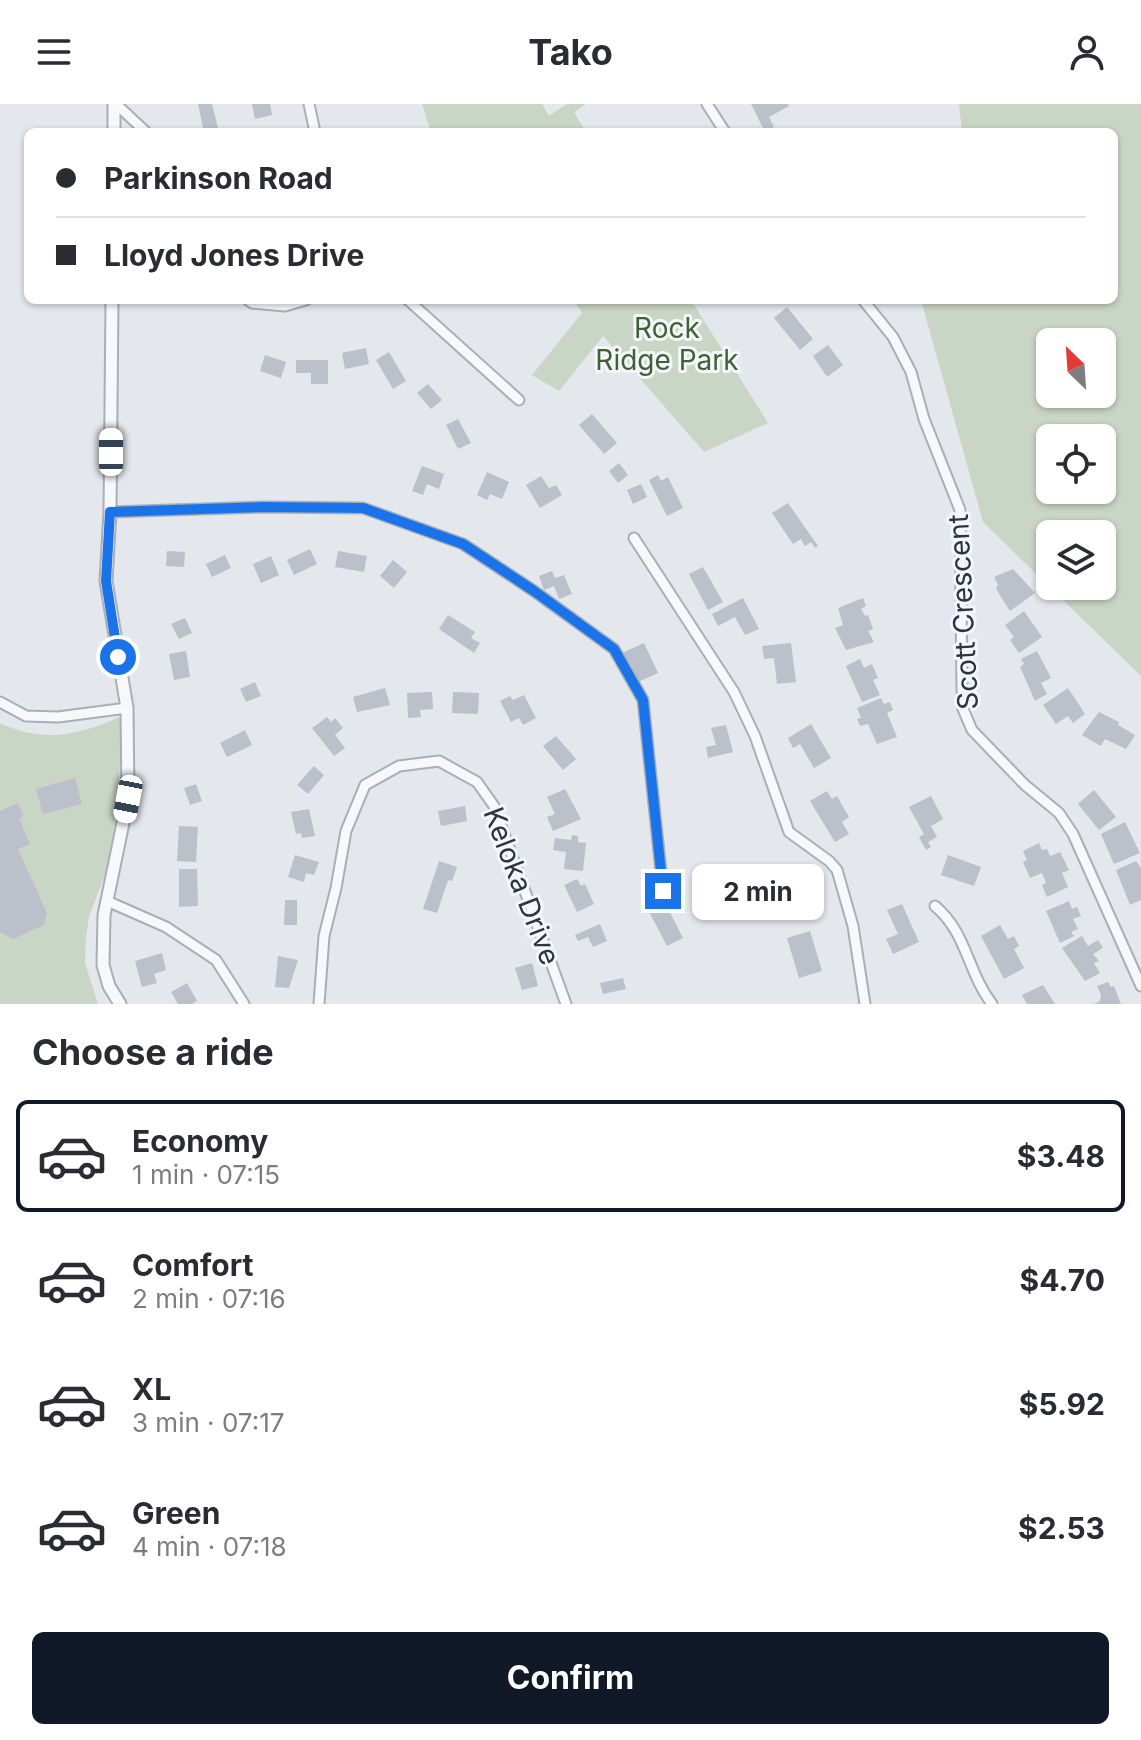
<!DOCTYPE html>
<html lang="en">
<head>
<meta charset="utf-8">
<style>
  body { margin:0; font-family:Inter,sans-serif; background:#f2f2f3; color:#2b2b33; height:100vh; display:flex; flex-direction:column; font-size:30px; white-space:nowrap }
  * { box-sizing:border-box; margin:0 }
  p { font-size:26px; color:#7c7c81 }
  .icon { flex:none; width:44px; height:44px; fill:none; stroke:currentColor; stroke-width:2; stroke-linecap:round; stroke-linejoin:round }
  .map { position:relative; height:900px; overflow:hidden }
  .sheet { display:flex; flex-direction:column; background:#fff; flex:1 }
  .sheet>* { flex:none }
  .hud { position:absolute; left:24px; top:24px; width:1094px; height:176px; border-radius:12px; box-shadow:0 2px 6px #0004; display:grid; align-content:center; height:176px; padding:0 32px; background:#fff }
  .needle { width:52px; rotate:335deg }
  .controls { position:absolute; left:1036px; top:224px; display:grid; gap:16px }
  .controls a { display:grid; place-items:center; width:80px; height:80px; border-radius:12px; background:#fff; box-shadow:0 2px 6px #0004; font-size:40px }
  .end { position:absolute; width:36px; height:36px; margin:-18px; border:10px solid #1a73e8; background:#fff; box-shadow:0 0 0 4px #fff }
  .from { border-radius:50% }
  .bubble { position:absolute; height:56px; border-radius:12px; background:#fff; box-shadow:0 2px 6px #0004; font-size:26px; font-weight:700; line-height:56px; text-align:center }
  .car { position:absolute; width:24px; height:48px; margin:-24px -12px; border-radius:10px; box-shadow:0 0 6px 2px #0007; background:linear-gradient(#fff 24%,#345 0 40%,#fff 0 76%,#345 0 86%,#fff 0) }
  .hud b { display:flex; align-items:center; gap:28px; height:76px; font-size:30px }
  .hud b+b { border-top:2px solid #e1e1e2 }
  .hud i { width:20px; height:20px; background:#2b2b33 }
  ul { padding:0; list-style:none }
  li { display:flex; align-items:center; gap:24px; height:112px; margin:0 16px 12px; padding:0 16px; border:4px solid transparent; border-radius:12px }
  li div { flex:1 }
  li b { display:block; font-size:30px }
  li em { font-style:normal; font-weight:700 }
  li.current { border-color:#111827 }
  li>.icon { width:72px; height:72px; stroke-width:1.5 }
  h2 { padding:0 32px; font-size:36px; line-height:96px }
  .primary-button { display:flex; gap:16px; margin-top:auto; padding:16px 32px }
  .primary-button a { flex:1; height:92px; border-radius:12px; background:#111827; color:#fff; font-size:32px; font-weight:700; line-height:92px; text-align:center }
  header { display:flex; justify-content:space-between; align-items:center; height:104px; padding:0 32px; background:#fff; font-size:36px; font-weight:700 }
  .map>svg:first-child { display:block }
</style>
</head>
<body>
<header><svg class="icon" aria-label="menu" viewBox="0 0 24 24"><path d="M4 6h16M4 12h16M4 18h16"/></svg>Tako<svg class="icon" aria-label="person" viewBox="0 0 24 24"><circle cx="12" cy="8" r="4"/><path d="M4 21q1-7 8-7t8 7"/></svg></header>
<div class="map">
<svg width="1141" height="900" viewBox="0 0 1141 900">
  <rect width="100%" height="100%" fill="#e4e7ec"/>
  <!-- green -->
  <g fill="#c9d6c5" fill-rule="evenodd">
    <path d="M422,0H542L549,12L567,0H586L574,8L586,28H431Z"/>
    <path d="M959,0H1141V572L983,418L921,196H1114V28H962ZM1050,238H1102V290H1050ZM1102,334V386H1050V334ZM1102,430V482H1050V430Z"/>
    <path d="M574,196H691L768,319L704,348L603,232L559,287L532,271L582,209Z"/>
    <path d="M124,611L113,749L89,813L86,834L85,859L98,900H0V619C46,640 80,631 124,611Z"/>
  </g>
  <!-- building -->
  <g fill="#bbc0ca">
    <path d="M198,0H212L219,28H204Z"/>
    <path d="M252,0H270L272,11L255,15Z"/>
    <path d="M751,0H788L789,2L769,13L774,23L765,28Z"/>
    <path d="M787,203L813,235L800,246L774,214Z"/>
    <path d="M828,241L843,261L827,273L813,252Z"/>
    <path d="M366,244L369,260L345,265L342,249Z"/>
    <path d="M389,248L406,277L393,285L376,256Z"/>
    <path d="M265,251L286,258L281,274L260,267Z"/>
    <path d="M296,256H328V280H311V269H296Z"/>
    <path d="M428,280L442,296L431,305L417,289Z"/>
    <path d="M592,310L617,339L604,350L579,321Z"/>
    <path d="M458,315L471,339L458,345L446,321Z"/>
    <path d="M619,359L628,371L618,379L609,367Z"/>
    <path d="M422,362L444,370L439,385L427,380L423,391L412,387Z"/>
    <path d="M487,368L509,378L502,395L490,390L487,396L477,391Z"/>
    <path d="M658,371L661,377L668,373L683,404L667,412L649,376Z"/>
    <path d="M541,372L549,384L556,381L562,391L540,404L526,381Z"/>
    <path d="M641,380L647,393L633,400L627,386Z"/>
    <path d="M788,399L818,442L815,444L811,438L805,442L801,435L793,440L772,409Z"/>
    <path d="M310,445L317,460L294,471L287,456Z"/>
    <path d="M167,447L185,448L184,463L166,462Z"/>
    <path d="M338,447L367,452L364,468L335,463Z"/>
    <path d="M225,451L231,464L212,473L206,460Z"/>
    <path d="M271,452L279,471L261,479L253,460Z"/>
    <path d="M393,456L407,468L394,484L380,472Z"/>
    <path d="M703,463L723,498L708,506L689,470Z"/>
    <path d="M1013,465L1035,489L1010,507L996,485L998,481L994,473Z"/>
    <path d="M552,467L555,474L564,471L572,490L559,495L554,482L544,486L539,472Z"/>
    <path d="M743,494L759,525L745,531L735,513L718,522L712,510Z"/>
    <path d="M863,494L866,502L861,505L865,512L868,511L873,525L868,527L874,538L846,546L835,524L843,521L838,504Z"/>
    <path d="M1024,507L1042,533L1019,549L1010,536L1014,533L1005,521Z"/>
    <path d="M448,511L475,528L471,534L480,539L474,549L439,525Z"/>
    <path d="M185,514L192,529L179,535L171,520Z"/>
    <path d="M644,539L658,569L636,579L622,549Z"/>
    <path d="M791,539L796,578L777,580L774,554L764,555L762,542Z"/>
    <path d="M186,547L190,573L174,576L169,550Z"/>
    <path d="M1037,547L1051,574L1041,579L1047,590L1035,597L1020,563L1024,560L1021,555Z"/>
    <path d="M860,555L864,564L872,560L878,574L873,576L880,591L862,598L846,562Z"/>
    <path d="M255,578L261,592L246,598L240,585Z"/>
    <path d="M385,584L390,601L357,608L353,593Z"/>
    <path d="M1068,584L1085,610L1073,619L1068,612L1056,620L1043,601Z"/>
    <path d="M432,588L433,605L420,606L421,613L408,614L407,589Z"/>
    <path d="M453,588L479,589L478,610L452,609Z"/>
    <path d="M524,591L536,614L523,621L519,614L511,618L500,597L510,592L513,596Z"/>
    <path d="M881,594L884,600L890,598L893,606L887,609L897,633L877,640L868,620L860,622L857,615L861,614L857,604Z"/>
    <path d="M1099,608L1119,618L1118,621L1135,631L1126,645L1105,635L1101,642L1082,631Z"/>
    <path d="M327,613L331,618L335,614L343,624L335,631L345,644L334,652L312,624Z"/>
    <path d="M811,620L831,654L814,664L800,640L793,644L788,634Z"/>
    <path d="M726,621L733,648L708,654L706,643L716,641L711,624Z"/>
    <path d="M245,626L252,641L227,653L220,639Z"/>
    <path d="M556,632L576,655L563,666L543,642Z"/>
    <path d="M314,662L324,671L308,690L297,681Z"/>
    <path d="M75,674L82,700L43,710L36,685Z"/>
    <path d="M196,680L202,697L190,701L184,684Z"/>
    <path d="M565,685L581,715L553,727L547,713L555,710L547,693Z"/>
    <path d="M1094,686L1116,713L1099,726L1078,700Z"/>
    <path d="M827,687L832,695L837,692L849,713L842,718L849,730L835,738L810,697Z"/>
    <path d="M931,692L943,715L931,722L937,733L928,738L931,743L926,746L919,733L924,730L909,703Z"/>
    <path d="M18,699L24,712L19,714L30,740L18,745L47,809L44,821L13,835L0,828V707Z"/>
    <path d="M465,702L467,717L441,722L438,707Z"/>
    <path d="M309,705L315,732L302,734L301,729L296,730L291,708Z"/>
    <path d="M1125,718L1140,749L1114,760L1101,730Z"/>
    <path d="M179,722L198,723L196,758L177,757Z"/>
    <path d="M572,731L578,732V738L586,739L583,767L564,765L566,748L553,746L555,734L571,736Z"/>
    <path d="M1039,739L1042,746L1047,745L1050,752L1060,748L1069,766L1062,769L1068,783L1047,793L1042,781L1046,779L1042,769L1030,774L1023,758L1027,756L1023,747Z"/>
    <path d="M295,751L319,758L314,771L306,769L304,778L288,773Z"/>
    <path d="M948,751L981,763L974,782L941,771Z"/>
    <path d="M439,757L457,763L452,777L448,776L437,809L423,805Z"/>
    <path d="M1136,757L1141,764V796L1130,801L1116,766Z"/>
    <path d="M179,765H197L198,802L179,803Z"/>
    <path d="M577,775L581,782L585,780L594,800L577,808L564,781Z"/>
    <path d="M662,793L683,834L667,842L646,802Z"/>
    <path d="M285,796H297V821H284Z"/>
    <path d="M1069,797L1072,805L1077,803L1081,812L1073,815L1078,825L1071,828L1074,832L1060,839L1046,807Z"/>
    <path d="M902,800L919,838L893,850L886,835L898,830L887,806Z"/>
    <path d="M600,820L607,837L593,843L588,833L578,837L575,831Z"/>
    <path d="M1000,821L1008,835L1014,832L1019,842L1014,845L1024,864L1004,875L981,832Z"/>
    <path d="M810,827L822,867L799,874L787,834Z"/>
    <path d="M1082,832L1088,842L1098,836L1103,844L1093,850L1099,857L1094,859L1100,869L1085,877L1062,844Z"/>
    <path d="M162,849L166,866L154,870L157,879L142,883L135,857Z"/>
    <path d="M278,852L298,856L289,884L275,883Z"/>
    <path d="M532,859L538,882L522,886L515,864Z"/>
    <path d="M623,874L626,885L603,890L600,879Z"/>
    <path d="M1108,878L1111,883L1114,882L1121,900H1094L1100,897L1101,891L1097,882Z"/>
    <path d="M187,879L197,897L192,900H178L171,888Z"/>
    <path d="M1043,881L1055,900H1027L1022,891Z"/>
  </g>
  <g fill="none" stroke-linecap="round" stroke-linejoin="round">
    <!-- minor casing -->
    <g stroke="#a9aeb7" stroke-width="13">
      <g id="minor">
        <path d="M116,0L146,28"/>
        <path d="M309,0L315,28"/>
        <path d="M707,0L725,28"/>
        <path d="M248,196L252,199L285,202L306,196"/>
        <path d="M408,196L519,296"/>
        <path d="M863,196L893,233L911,268L924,315L960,406L962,584L963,605L972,626L1025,681L1059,709L1073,730L1141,882"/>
        <path d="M110,408L264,403L363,404L463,440L534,487L614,545L643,596L663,787"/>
        <path d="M634,434L734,588L755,632L789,728L829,757L837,766L853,822L865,900"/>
        <path d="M0,598L26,612L58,613L127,604"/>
        <path d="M107,797L166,823L216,856L244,900"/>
        <path d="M935,802C967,829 967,867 992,900"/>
        <path d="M319,900L324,832L336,784L346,727L365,681L399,662L439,657L477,678L494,702L566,900"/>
      </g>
    </g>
    <!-- tertiary casing -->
    <g stroke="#a9aeb7" stroke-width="15">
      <g id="tertiary">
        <path d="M114,28V0"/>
        <path d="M112,196L110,408L106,477L127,604L128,695L104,811L103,861L109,882L120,900"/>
      </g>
    </g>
    <!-- minor -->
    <use href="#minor" stroke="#f7f8fa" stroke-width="9"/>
    <!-- tertiary -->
    <use href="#tertiary" stroke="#f7f8fa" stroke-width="11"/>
  </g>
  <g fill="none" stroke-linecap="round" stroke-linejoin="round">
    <!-- route -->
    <path stroke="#1a73e8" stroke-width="10" d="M118,553L106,477L110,408L264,403L363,404L463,440L534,487L614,545L643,596L663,787"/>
  </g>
  <g text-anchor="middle" stroke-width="6" stroke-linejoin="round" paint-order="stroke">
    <!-- park labels -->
    <g font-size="28" fill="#3f6138" stroke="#f4f6f9">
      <text x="667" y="234">Rock<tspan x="667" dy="32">Ridge Park</tspan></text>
    </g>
    <!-- street labels -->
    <g font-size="28" fill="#2b3445" stroke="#f4f6f9">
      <text transform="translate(963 508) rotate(-93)" y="10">Scott Crescent</text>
      <text transform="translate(522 782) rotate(69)" y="10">Keloka Drive</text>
    </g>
  </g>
</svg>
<div class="controls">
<a><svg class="needle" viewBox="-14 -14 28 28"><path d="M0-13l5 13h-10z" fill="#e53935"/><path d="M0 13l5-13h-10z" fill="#7c7c81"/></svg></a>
<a><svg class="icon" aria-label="locate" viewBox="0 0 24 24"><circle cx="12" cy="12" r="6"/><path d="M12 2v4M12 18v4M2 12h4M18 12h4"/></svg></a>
<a><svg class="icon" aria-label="layers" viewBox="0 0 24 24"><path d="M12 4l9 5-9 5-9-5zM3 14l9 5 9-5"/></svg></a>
</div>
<i class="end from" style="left:118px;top:553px"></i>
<i class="end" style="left:663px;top:787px"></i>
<div class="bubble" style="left:692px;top:760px;width:132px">2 min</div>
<i class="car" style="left:111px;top:348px;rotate:0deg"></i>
<i class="car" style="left:128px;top:695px;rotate:191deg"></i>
<div class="hud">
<b><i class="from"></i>Parkinson Road</b>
<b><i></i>Lloyd Jones Drive</b>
</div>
</div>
<section class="sheet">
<h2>Choose a ride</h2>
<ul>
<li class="current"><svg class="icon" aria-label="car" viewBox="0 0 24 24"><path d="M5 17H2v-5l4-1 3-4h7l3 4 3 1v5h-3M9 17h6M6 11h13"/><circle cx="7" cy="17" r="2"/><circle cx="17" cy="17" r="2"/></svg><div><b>Economy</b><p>1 min · 07:15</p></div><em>$3.48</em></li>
<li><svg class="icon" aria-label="car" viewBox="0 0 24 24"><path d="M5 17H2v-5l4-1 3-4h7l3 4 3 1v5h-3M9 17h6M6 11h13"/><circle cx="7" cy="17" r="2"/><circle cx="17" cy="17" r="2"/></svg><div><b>Comfort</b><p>2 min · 07:16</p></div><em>$4.70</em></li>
<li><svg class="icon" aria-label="car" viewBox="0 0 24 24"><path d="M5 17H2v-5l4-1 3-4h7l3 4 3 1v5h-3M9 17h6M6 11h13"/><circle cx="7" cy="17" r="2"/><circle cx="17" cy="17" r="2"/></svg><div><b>XL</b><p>3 min · 07:17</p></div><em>$5.92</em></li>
<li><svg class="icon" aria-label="car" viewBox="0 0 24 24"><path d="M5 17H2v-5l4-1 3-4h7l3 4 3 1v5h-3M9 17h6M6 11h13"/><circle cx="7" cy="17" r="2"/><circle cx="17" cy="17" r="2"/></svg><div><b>Green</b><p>4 min · 07:18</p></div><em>$2.53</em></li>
</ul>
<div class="primary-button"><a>Confirm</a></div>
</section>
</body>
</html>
